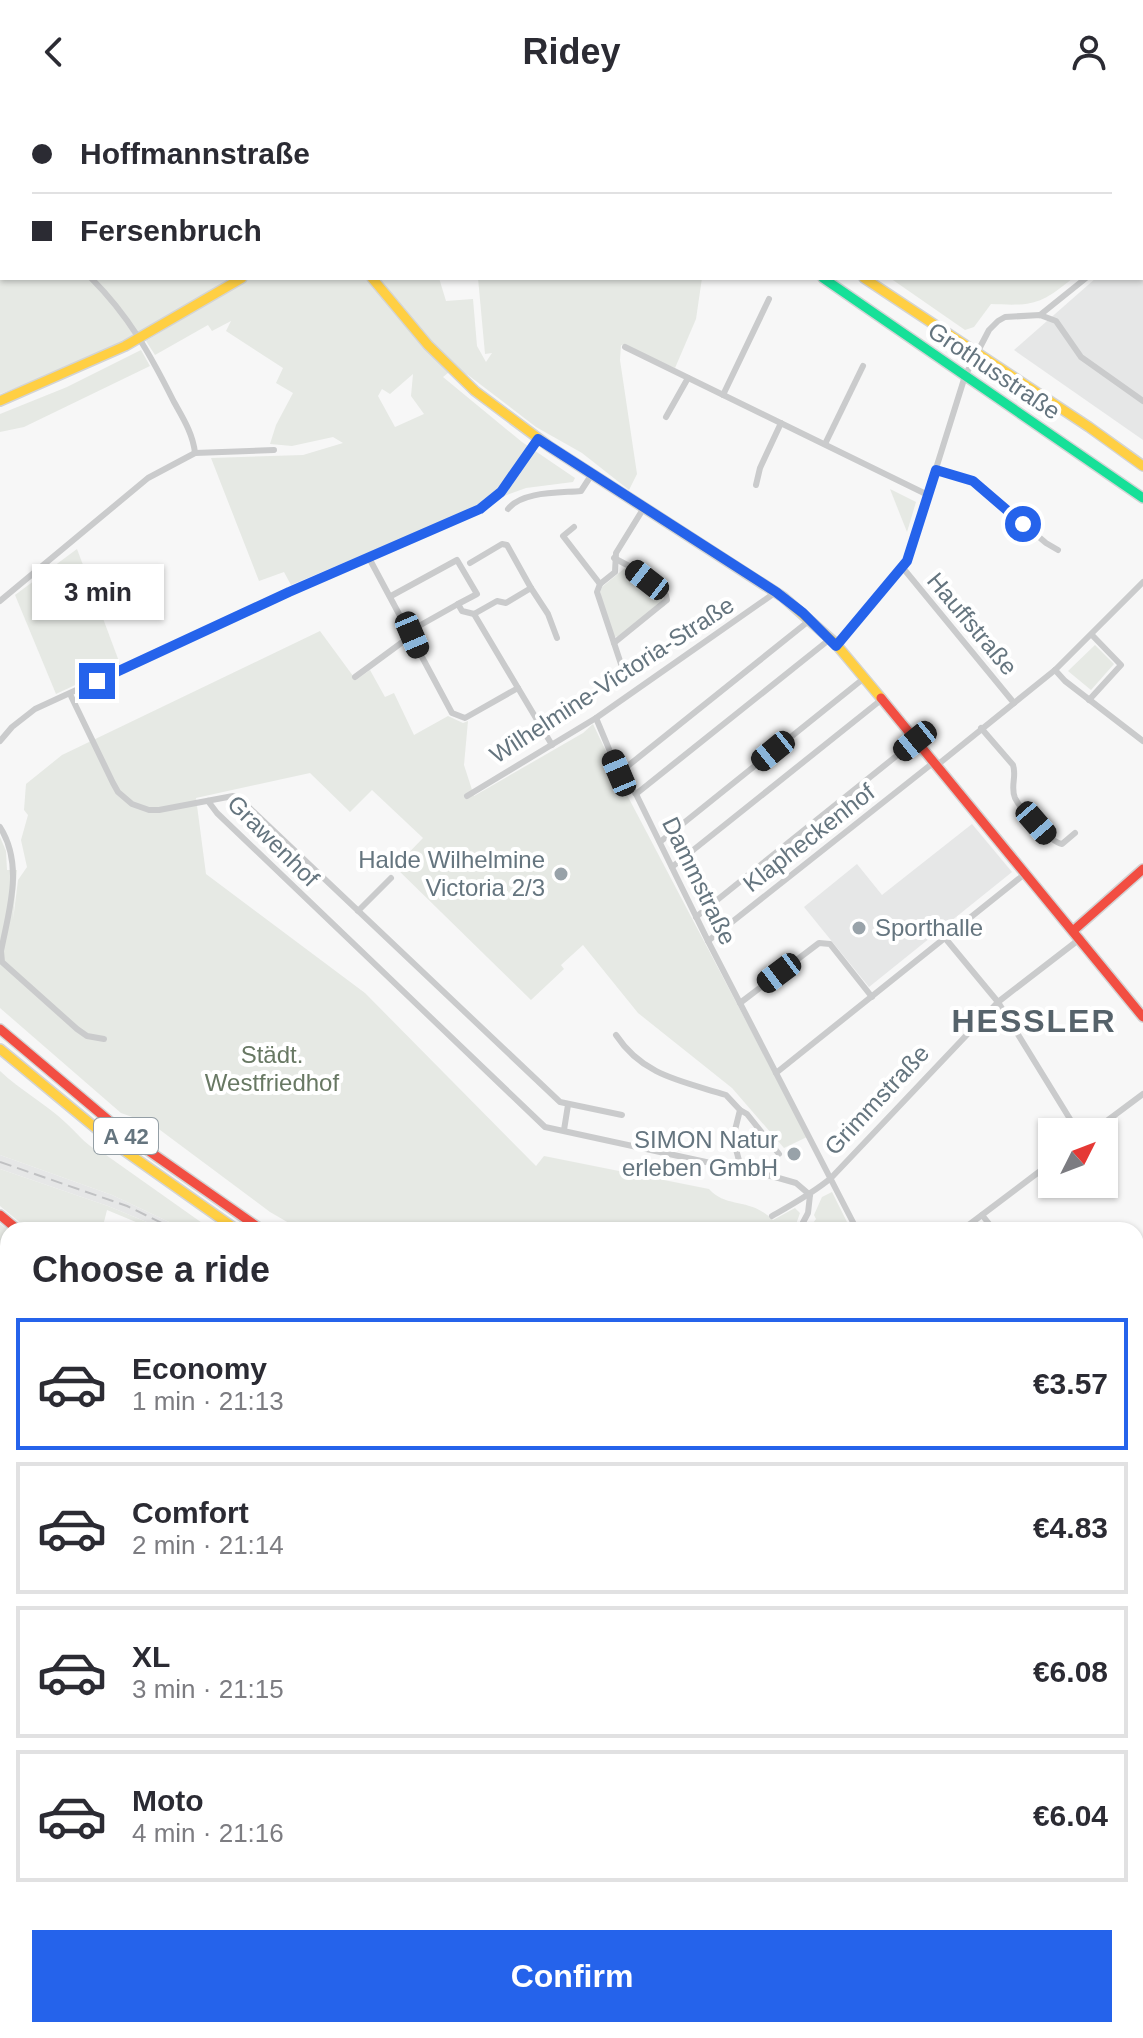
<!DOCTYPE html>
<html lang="en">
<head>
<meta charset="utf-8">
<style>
  body { margin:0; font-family:Helvetica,sans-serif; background:#f7f7f7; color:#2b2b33; height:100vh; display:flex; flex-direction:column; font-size:30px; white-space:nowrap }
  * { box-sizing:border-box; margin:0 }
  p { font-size:26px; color:#7c7c81 }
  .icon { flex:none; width:44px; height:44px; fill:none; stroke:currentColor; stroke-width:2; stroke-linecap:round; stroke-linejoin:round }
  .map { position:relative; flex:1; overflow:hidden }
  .side { position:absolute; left:0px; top:1118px; width:1144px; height:816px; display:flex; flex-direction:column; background:#fff; border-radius:24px 24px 0 0; box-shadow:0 2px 6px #0004 }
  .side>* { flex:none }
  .top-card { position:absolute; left:0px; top:0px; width:1144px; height:176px; box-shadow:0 2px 6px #0004; display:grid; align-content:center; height:176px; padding:0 32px; background:#fff }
  .needle { width:52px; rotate:48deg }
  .controls { position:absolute; left:1038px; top:1014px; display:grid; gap:16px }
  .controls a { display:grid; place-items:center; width:80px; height:80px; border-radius:0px; background:#fff; box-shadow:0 2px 6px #0004; font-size:40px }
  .end { position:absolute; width:36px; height:36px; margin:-18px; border:10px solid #2563eb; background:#fff; box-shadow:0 0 0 4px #fff }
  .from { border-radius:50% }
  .bubble { position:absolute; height:56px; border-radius:0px; background:#fff; box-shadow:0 2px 6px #0004; font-size:26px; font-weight:800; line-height:56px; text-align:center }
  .car { position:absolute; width:24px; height:48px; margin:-24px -12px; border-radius:10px; box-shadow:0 0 6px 2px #0007; background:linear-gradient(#222 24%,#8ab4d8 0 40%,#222 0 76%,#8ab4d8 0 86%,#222 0) }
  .top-card b { display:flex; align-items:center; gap:28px; height:76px; font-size:30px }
  .top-card b+b { border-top:2px solid #e1e1e2 }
  .top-card i { width:20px; height:20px; background:#2b2b33 }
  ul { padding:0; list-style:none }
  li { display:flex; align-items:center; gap:24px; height:132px; margin:0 16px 12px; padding:0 16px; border:4px solid #e1e1e2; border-radius:0px }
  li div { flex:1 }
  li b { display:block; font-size:30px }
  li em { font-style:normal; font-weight:800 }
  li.selected { border-color:#2563eb }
  li>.icon { width:72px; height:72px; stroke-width:1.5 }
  h2 { padding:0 32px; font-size:36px; line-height:96px }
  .cta { display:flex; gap:16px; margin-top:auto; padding:16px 32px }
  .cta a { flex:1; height:92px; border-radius:0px; background:#2563eb; color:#fff; font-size:32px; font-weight:800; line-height:92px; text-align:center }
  header { display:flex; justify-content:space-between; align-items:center; height:104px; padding:0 32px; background:#fff; font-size:36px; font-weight:800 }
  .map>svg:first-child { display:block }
</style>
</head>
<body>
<header><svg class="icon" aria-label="back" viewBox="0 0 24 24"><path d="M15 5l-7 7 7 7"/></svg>Ridey<svg class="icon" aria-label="person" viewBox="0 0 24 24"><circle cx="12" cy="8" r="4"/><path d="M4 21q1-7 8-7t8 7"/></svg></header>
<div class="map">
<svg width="1143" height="1934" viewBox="0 0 1143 1934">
  <rect width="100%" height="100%" fill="#f7f7f7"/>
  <!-- built -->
  <g fill="#e6e7e7">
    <path d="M1143,134V336L1014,246L1096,174H1142Z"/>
    <path d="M972,720L1012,768L869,883L804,803L857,760L882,791Z"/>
    <path d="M0,1051L112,1091L186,1126H166L108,1102L0,1065Z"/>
  </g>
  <!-- green -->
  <g fill="#e6e9e4" fill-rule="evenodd">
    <path d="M0,0H471L2,2V174H233C166,228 80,259 0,290Z"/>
    <path d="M682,0H959L961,2H683Z"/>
    <path d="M250,174H439L446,197L473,195L477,242L486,258L492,249L485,250L478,174H702L696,215L675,264L621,241L620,256L637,370L629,386L582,349L536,323L468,271L454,264L443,273L522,338L575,374L573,378L526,384L493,396L291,481L284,468L259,477L211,354L303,351L343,339L333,333L292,342L270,340L276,321L293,289L276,279L283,264L226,227L231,217L212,227L208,221L155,251L146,237ZM413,270L411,292L424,310L395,323L378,292L382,285L390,290Z"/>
    <path d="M890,174H1073C1040,201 1033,202 991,200L974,223L965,226Z"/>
    <path d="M141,246L150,262L24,323L0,328V310L67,283Z"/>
    <path d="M890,385L916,398L907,428Z"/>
    <path d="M77,445L120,560L56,590L15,491Z"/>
    <path d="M625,464L664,492L665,496L620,532L614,533L600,489L602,483Z"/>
    <path d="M320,527L356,576L370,566L385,593L394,589L414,631L448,612L463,619L468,617L464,661L474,692L583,629L593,620L626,689L807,1033L784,1044L732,984L638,909L583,841L561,861L564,865L531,896L395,763L423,734L372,686L350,708L310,669L196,694L206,770L365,889L536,1062L544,1052L709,1085C727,1105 750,1093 773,1116L795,1104L800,1109L794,1126H301L270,1108L152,1020L121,1009L0,904V733L6,747L7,766H17L13,816L18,776L27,763L21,736L28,711L24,706L26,680L62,651Z"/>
    <path d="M1095,541L1114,560L1091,586L1068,567Z"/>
    <path d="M0,967C20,986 46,1000 66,1019C80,1032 87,1043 106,1051L212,1126H186L112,1091L0,1051Z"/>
    <path d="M0,1065L108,1102L166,1126H155L107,1106L102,1126H29L0,1102Z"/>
    <path d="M832,1088L851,1126H808L816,1115L814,1111L822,1093Z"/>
    <path d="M0,1120L9,1126L8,1167L0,1175Z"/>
    <path d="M0,1276L8,1307V1926H467L463,1934H0Z"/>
    <path d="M1136,1693L1143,1703V1800L1136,1784Z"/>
    <path d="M805,1926H968L961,1934H821Z"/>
  </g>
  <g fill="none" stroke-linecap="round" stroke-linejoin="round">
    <!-- stream -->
    <g stroke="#ccd4d7" stroke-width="2">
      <path d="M0,1426L8,1463"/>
      <path d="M110,1926L112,1934"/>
    </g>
    <!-- fast casing -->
    <g stroke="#d3d4d5" stroke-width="12">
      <g id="fast">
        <path d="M623,0L625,2"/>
        <path d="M657,0L659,2"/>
        <path d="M503,2L506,0"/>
        <path d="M823,174L1143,394"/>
        <path d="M1134,1934L1143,1924"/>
      </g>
    </g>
    <!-- slow casing -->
    <g stroke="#d3d4d5" stroke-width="12">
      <g id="slow">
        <path d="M372,174L428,241L475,287L550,343L783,493L835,539L881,594"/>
        <path d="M864,174L1089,323L1143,362"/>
        <path d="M0,297L125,242L242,174"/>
        <path d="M0,945L115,1040L237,1126"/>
        <path d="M1136,1440L1143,1442"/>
        <path d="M781,1926L793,1934"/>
      </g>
    </g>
    <!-- jam casing -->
    <g stroke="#d3d4d5" stroke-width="12">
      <g id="jam">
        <path d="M881,594L1143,913"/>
        <path d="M1074,826L1143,765"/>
        <path d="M0,925L126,1031L262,1126"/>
        <path d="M0,1111L18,1126"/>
        <path d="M1136,1424L1143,1425"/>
      </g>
    </g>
    <!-- street -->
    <g stroke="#cacbcc" stroke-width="6">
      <path d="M0,84L2,86"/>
      <path d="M1142,133H1143"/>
      <path d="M91,174C129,212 150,250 174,298C183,314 193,330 195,349"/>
      <path d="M1040,211L1086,174"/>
      <path d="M625,243L928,391"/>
      <path d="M723,291L769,195"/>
      <path d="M666,313L688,274"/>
      <path d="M825,340L863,262"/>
      <path d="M936,366L973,377L1046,439L1058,446"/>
      <path d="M756,381L760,364L781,319"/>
      <path d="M508,405C522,387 560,389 581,387L592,370"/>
      <path d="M574,423L563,432L600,480"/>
      <path d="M369,454L452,609L465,614L518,584L552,641"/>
      <path d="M470,459L502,440L507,441L531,484"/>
      <path d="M903,464L1014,599"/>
      <path d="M391,492L457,456L477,490L458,500"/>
      <path d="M0,497L148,374L195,349L274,346"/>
      <path d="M474,510L518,584"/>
      <path d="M410,527L458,500L462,507L474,510L497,497L506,499L531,484L548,510L557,534"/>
      <path d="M614,539L667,496L666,491L629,462L614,454"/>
      <path d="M836,542L907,457L965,272L989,226L998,217L1005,213L1040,211L1056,217L1081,253L1143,297"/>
      <path d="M621,560L597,488L600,480L615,468L616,449L645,402"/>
      <path d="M1055,566L1065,577L1143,637"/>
      <path d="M355,573L412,531"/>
      <path d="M70,590L113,679L118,688L132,700L149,706H159L233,692L239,694L560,998L622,1011"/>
      <path d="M1089,596L1121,561L1092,531"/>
      <path d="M596,614L619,669L636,690L708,837L857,1126"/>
      <path d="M981,624L1013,661C1017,672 1010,683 1015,694C1021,706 1050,738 1062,740L1075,729"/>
      <path d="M0,637L12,623L35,605L289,488L480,405L501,388L538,335"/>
      <path d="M936,662L1055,566L1143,478"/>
      <path d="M619,669L810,516"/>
      <path d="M636,690L830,535"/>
      <path d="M467,692L596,614L776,488"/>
      <path d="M208,697L217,709L545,1023L775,1073L796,1079L810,1091"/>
      <path d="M0,723C24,761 9,806 1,847L2,858L77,925L87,932L104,935"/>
      <path d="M660,738L863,575"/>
      <path d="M672,763L881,596"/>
      <path d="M358,807L391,774"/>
      <path d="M696,813L915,637"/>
      <path d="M945,834L998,898L1078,1028"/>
      <path d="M708,837L933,659"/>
      <path d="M740,899L819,839L830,840L872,893"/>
      <path d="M616,931C643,972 682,977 726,991L740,1006L733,1034L741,1064"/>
      <path d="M776,969L1026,769"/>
      <path d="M740,1006L747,1010L779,1050"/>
      <path d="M564,1026L568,1001"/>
      <path d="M1092,1028L1143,990"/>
      <path d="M982,1111L994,1126"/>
      <path d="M772,1112C793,1100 813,1089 831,1074L998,898L1081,834"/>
      <path d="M799,1126L808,1109L810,1091"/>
      <path d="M962,1126L1052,1058"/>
      <path d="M1136,1174L1143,1167"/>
      <path d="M1136,1301L1143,1309"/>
      <path d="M1136,1493L1143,1490"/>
      <path d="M1136,1586L1143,1597"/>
      <path d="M529,1934L541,1928L561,1934"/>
      <path d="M664,1934L670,1926"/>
      <path d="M1023,1934L1029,1926"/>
    </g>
    <!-- fast -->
    <use href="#fast" stroke="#16e098" stroke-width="9"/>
    <!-- slow -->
    <use href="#slow" stroke="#ffcf43" stroke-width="9"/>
    <!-- jam -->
    <use href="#jam" stroke="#f24e42" stroke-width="9"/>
    <!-- rail -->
    <g stroke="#c0c1c3" stroke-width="2" stroke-dasharray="12 6" stroke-linecap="butt">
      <path d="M0,1058L127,1102L176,1126"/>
      <path d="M1136,1794L1143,1811"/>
    </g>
  </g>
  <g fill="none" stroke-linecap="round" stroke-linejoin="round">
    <!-- route -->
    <path stroke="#2563eb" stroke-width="10" d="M97,577L289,488L480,405L501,388L538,335L776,488L803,509L836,542L907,457L936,366L973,377L1023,420"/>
  </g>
  <!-- markers -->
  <g fill="#98a2a9" stroke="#fff" stroke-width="3">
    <circle cx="561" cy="770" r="8"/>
    <circle cx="859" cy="824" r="8"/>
    <circle cx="794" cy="1050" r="8"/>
  </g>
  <g text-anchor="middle" stroke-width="8" stroke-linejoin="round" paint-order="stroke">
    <!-- shield labels -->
    <rect fill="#fff" stroke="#939ea5" stroke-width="2" x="94" y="1014" width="64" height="36" rx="6"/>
    <g font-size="22" font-weight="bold" fill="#65757f">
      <text x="126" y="1040">A 42</text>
    </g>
    <!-- street labels -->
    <g font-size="24" fill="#65757f" stroke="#fff">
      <text transform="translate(994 267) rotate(34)" y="8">Grothusstraße</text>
      <text transform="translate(972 520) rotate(50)" y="8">Hauffstraße</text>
      <text transform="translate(612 576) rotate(-33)" y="8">Wilhelmine-Victoria-Straße</text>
      <text transform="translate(809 734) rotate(-38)" y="8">Klapheckenhof</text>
      <text transform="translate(273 737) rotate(45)" y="8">Grawenhof</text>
      <text transform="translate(699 777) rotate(64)" y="8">Dammstraße</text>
      <text transform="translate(877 996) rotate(-47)" y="8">Grimmstraße</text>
    </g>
    <!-- poi labels -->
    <g font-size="24" fill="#65757f" stroke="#fff" text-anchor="end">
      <text x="545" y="764">Halde Wilhelmine<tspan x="545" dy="28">Victoria 2/3</tspan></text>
      <text x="875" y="832" text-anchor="start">Sporthalle</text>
      <text x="778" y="1044">SIMON Natur<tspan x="778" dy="28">erleben GmbH</tspan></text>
    </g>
    <!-- park labels -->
    <g font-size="24" fill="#687863" stroke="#fff">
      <text x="272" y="959">Städt.<tspan x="272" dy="28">Westfriedhof</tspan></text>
    </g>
    <!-- district labels -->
    <g font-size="32" font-weight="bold" letter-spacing="2" fill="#56636b" stroke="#fff">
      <text x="1034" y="928">HESSLER</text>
    </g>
  </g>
</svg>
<div class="controls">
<a><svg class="needle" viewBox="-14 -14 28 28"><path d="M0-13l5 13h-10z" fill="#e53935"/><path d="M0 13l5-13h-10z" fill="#7c7c81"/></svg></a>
</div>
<i class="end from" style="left:1023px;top:420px"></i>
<i class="end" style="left:97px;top:577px"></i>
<div class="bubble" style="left:32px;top:460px;width:132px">3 min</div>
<i class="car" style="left:647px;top:476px;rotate:308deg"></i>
<i class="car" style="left:412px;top:531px;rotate:157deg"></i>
<i class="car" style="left:915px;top:637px;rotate:231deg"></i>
<i class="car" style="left:773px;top:647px;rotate:231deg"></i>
<i class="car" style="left:619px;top:669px;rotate:337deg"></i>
<i class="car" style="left:1036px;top:719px;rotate:139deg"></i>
<i class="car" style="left:779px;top:869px;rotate:233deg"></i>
<div class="top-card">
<b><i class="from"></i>Hoffmannstraße</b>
<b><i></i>Fersenbruch</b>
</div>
<section class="side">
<h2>Choose a ride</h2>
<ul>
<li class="selected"><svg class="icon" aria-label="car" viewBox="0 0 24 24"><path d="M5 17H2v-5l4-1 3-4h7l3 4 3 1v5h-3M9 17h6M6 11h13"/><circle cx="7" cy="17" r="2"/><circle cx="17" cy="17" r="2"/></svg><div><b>Economy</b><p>1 min · 21:13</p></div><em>€3.57</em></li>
<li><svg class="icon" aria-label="car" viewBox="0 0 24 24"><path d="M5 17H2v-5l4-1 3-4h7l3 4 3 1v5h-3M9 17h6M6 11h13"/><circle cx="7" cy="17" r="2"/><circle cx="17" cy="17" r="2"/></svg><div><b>Comfort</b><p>2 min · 21:14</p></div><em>€4.83</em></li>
<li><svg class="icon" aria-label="car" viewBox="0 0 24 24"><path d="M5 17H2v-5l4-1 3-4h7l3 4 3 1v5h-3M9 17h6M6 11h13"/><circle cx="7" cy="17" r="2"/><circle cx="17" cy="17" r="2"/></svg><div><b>XL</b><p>3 min · 21:15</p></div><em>€6.08</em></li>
<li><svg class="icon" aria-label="car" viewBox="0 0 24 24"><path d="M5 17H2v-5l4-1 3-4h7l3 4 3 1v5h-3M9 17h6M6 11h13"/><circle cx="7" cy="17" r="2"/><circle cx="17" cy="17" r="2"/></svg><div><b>Moto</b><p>4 min · 21:16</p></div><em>€6.04</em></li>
</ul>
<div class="cta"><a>Confirm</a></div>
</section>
</div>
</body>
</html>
